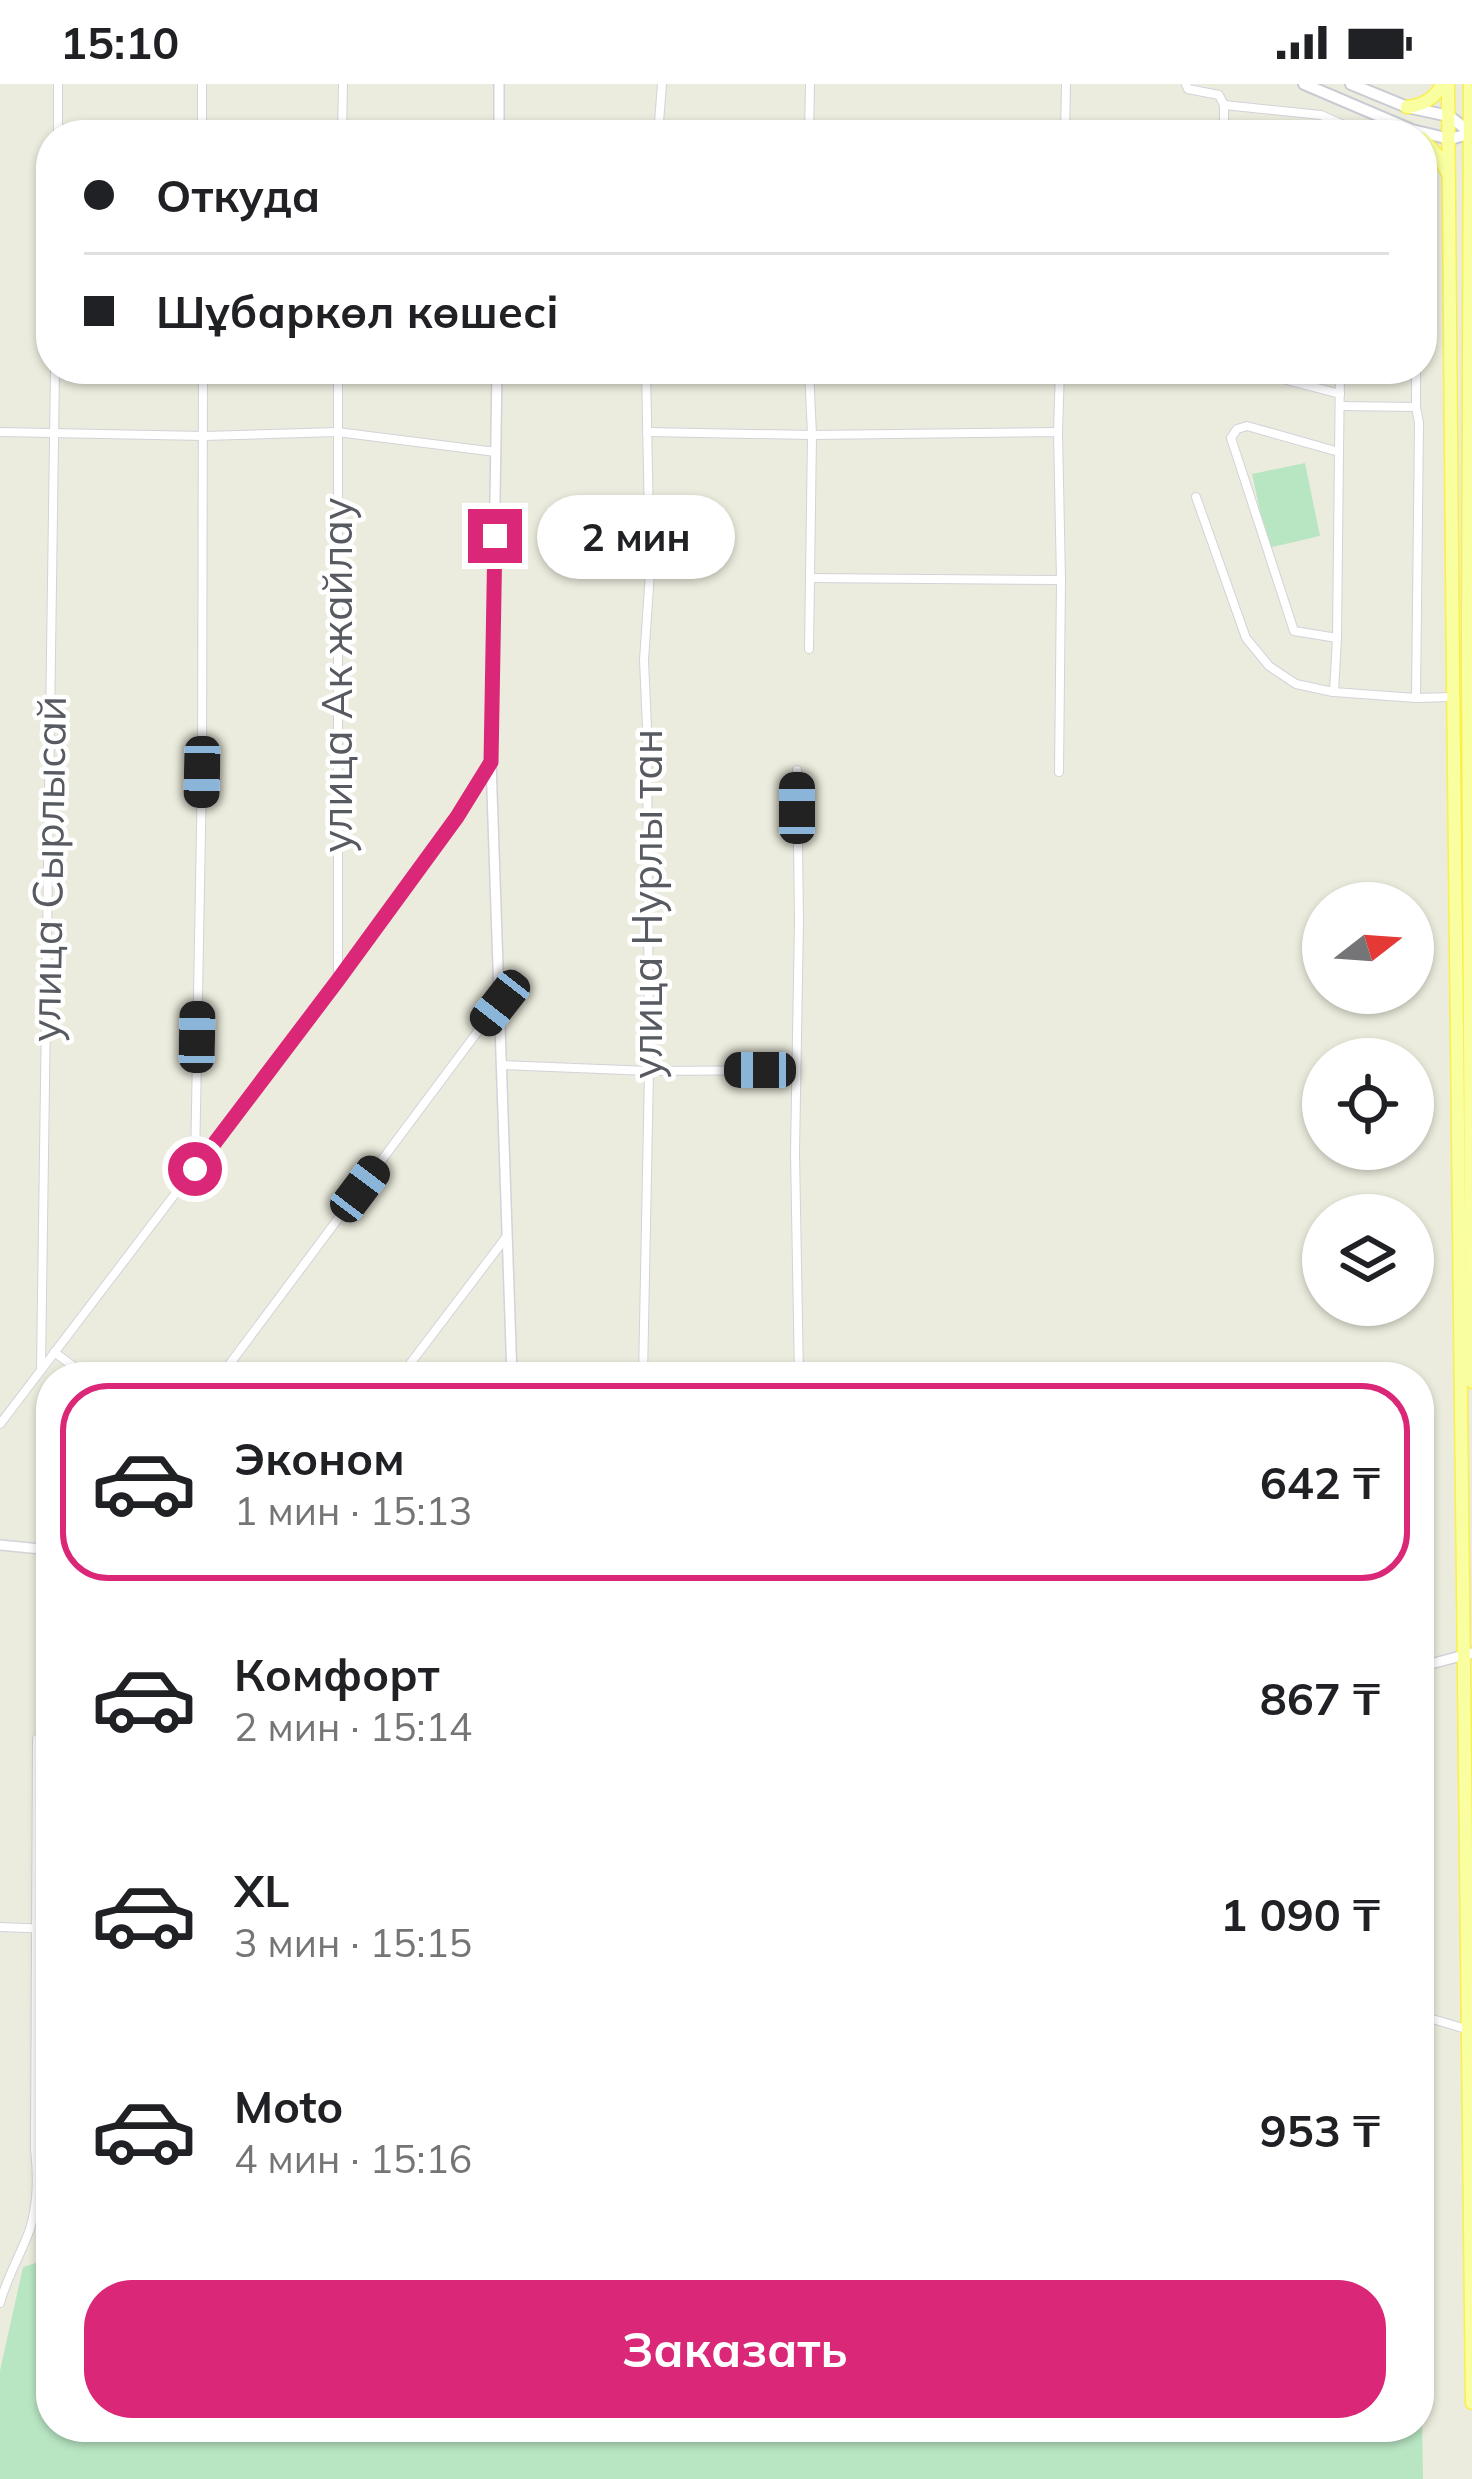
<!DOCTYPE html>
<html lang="ru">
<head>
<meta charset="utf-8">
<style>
  body { margin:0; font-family:Mulish,sans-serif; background:#f6f6f6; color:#202124; height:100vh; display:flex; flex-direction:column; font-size:45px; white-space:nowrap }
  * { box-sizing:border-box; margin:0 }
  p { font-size:39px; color:#757577 }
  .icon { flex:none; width:66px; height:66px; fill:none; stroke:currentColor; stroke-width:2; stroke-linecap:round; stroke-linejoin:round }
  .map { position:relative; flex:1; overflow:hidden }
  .side { position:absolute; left:36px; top:1278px; width:1398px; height:1080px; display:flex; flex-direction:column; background:#fff; border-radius:48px; box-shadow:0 3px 9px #0004 }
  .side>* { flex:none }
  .top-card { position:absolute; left:36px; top:36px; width:1401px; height:264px; border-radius:48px; box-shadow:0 3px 9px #0004; display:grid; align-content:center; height:264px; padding:0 48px; background:#fff }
  .needle { width:78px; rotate:73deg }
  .fabs { position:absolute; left:1302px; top:798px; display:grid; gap:24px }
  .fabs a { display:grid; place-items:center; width:132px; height:132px; border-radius:50%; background:#fff; box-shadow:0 3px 9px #0004; font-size:60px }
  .end { position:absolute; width:54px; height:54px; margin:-27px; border:15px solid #db2777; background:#fff; box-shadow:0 0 0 6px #fff }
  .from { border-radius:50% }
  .bubble { position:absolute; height:84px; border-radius:42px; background:#fff; box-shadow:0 3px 9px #0004; font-size:39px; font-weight:700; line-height:84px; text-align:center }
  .car { position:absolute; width:36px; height:72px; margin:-36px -18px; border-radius:15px; box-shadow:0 0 9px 3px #0007; background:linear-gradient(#222 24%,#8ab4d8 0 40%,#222 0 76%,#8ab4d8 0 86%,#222 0) }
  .top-card b { display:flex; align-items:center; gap:42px; height:114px; font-size:45px }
  .top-card b+b { border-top:3px solid #e0e0e0 }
  .top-card i { width:30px; height:30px; background:#202124 }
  ul { padding:21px 0 0; list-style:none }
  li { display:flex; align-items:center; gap:36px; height:198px; margin:0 24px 18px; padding:0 24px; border:6px solid transparent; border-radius:48px }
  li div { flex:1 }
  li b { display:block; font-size:45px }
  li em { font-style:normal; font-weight:700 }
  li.on { border-color:#db2777 }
  li>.icon { width:108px; height:108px; stroke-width:1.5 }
  .action { display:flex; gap:24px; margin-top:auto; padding:24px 48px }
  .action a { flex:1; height:138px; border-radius:48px; background:#db2777; color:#fff; font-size:48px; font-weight:700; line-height:138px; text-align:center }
  .status { display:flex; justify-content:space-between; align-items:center; height:84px; padding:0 60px; background:#fff; direction:ltr }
  .status svg { height:33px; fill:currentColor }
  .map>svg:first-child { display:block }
</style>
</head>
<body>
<div class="status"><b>15:10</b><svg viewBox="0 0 49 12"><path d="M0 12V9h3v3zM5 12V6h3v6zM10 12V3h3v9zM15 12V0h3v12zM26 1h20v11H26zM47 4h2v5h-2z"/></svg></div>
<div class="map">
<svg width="1472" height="2395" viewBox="0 0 1472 2395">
  <rect width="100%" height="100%" fill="#ececde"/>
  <!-- green -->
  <g fill="#b8e6c3">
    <path d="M1305,379L1320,452L1268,464L1252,390Z"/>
    <path d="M1419,2149L1423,2395H0V2287L23,2183L51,2174V2343H1419Z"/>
  </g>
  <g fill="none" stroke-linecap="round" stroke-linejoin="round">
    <!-- minor casing -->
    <g stroke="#d2d2da" stroke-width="10">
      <g id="minor">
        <path d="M202,0V51"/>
        <path d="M1186,0L1188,5L1219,11L1224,21V51"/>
        <path d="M1224,21L1321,31L1366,51"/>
        <path d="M58,51V0"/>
        <path d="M342,51L343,0"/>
        <path d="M658,51L662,0"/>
        <path d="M809,51L810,0"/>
        <path d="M1065,51L1066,0"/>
        <path d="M338,285V895"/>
        <path d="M1268,291L1340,310"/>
        <path d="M1340,322L1416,323L1419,339L1416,614"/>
        <path d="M1416,323V285"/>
        <path d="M0,348L204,352L337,348L496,368"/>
        <path d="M647,348L812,351L1058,348L1061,496"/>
        <path d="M1058,348L1060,285"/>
        <path d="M1339,368L1340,285"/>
        <path d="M1196,413L1246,554L1269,582L1296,600L1333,608"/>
        <path d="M810,494L1061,496L1059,688"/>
        <path d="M1337,554L1339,368L1247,342L1237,345L1231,354L1294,547L1337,554L1334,608L1416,614L1453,613"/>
        <path d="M809,565L812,351L809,285"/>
        <path d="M797,686L799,836L795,1069L799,1293"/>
        <path d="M502,981L649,987L796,986"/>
        <path d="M195,1081L202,689L203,285"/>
        <path d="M54,1268L88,1293"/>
        <path d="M41,1284L55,285"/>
        <path d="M220,1293L499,919"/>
        <path d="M400,1293L507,1152"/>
        <path d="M643,1293L649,987L647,644L644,576L650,488L646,285"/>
        <path d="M0,1340L338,896L457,733L491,679"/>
        <path d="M0,1843L51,1845"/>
        <path d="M1419,1931L1466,1945"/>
        <path d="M0,2219C7,2193 21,2170 30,2145C38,2118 38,2093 35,2065L37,1655"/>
      </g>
    </g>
    <!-- tertiary casing -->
    <g stroke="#d2d2da" stroke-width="12">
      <g id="tertiary">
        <path d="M499,51V0"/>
        <path d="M497,285L491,678L512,1293"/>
        <path d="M0,1461L51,1466"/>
        <path d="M1419,1583L1472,1569"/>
      </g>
    </g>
    <!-- secondary casing -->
    <g stroke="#c9cbd4" stroke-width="14">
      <g id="secondary">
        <path d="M1304,0L1412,46L1450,55L1472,49"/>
        <path d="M1351,0L1407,23L1449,32L1471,49"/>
      </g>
    </g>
    <!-- primary casing -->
    <g stroke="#f9f04b" stroke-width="15">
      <g id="primary">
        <path d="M1448,0C1455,773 1459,1546 1472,2319"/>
        <path d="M1470,0L1468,582L1472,1298"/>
        <path d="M1407,23C1423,21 1435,15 1442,0"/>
        <path d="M1422,54L1440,74L1449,92"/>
      </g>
    </g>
    <!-- minor -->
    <use href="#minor" stroke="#fff" stroke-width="8"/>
    <!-- tertiary -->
    <use href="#tertiary" stroke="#fff" stroke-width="9"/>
    <!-- secondary -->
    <use href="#secondary" stroke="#fff" stroke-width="10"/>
    <!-- primary -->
    <use href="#primary" stroke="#f9ffa0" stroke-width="12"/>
  </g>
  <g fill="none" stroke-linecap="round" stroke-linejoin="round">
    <!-- route -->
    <path stroke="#db2777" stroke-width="15" d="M195,1085L338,896L457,733L491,678L495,452"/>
  </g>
  <g text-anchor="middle" stroke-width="9" stroke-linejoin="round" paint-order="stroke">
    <!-- street labels -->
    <g font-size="42" fill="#585a61" stroke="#fff">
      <text transform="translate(337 591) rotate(-90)" y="15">улица Ак жайлау</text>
      <text transform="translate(48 785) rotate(-89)" y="15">улица Сырлысай</text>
      <text transform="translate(647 820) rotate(-90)" y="15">улица Нурлы тан</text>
    </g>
  </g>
</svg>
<div class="fabs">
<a><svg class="needle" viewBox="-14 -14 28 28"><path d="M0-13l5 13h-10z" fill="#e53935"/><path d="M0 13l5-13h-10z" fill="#757577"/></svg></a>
<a><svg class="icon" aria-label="locate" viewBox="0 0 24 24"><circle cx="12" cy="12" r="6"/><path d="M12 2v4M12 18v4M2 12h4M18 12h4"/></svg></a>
<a><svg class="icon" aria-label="layers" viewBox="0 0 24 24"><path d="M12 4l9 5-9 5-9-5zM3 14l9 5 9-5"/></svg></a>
</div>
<i class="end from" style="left:195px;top:1085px"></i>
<i class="end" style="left:495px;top:452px"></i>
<div class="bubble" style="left:537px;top:411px;width:198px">2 мин</div>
<i class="car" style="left:202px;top:688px;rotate:181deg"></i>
<i class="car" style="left:797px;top:724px;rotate:0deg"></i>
<i class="car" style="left:500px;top:919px;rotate:218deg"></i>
<i class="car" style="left:197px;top:953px;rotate:1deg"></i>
<i class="car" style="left:760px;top:986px;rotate:270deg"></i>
<i class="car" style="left:360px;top:1105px;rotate:37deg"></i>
<div class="top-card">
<b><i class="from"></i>Откуда</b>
<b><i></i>Шұбаркөл көшесі</b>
</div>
<section class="side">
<ul>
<li class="on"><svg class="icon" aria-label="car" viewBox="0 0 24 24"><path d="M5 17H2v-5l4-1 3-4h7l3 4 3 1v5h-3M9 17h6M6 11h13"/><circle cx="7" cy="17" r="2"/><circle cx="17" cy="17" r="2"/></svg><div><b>Эконом</b><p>1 мин · 15:13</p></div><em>642 ₸</em></li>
<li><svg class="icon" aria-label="car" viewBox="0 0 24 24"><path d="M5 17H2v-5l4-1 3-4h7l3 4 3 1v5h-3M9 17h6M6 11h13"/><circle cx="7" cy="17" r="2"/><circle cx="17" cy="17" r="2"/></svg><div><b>Комфорт</b><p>2 мин · 15:14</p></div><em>867 ₸</em></li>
<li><svg class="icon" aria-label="car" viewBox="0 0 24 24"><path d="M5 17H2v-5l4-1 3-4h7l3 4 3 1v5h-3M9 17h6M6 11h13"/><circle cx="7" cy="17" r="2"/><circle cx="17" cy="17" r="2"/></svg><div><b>XL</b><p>3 мин · 15:15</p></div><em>1 090 ₸</em></li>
<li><svg class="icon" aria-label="car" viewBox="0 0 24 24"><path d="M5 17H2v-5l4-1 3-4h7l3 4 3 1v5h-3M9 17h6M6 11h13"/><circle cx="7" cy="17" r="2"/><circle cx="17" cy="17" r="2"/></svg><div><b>Moto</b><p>4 мин · 15:16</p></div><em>953 ₸</em></li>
</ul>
<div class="action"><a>Заказать</a></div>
</section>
</div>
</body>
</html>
